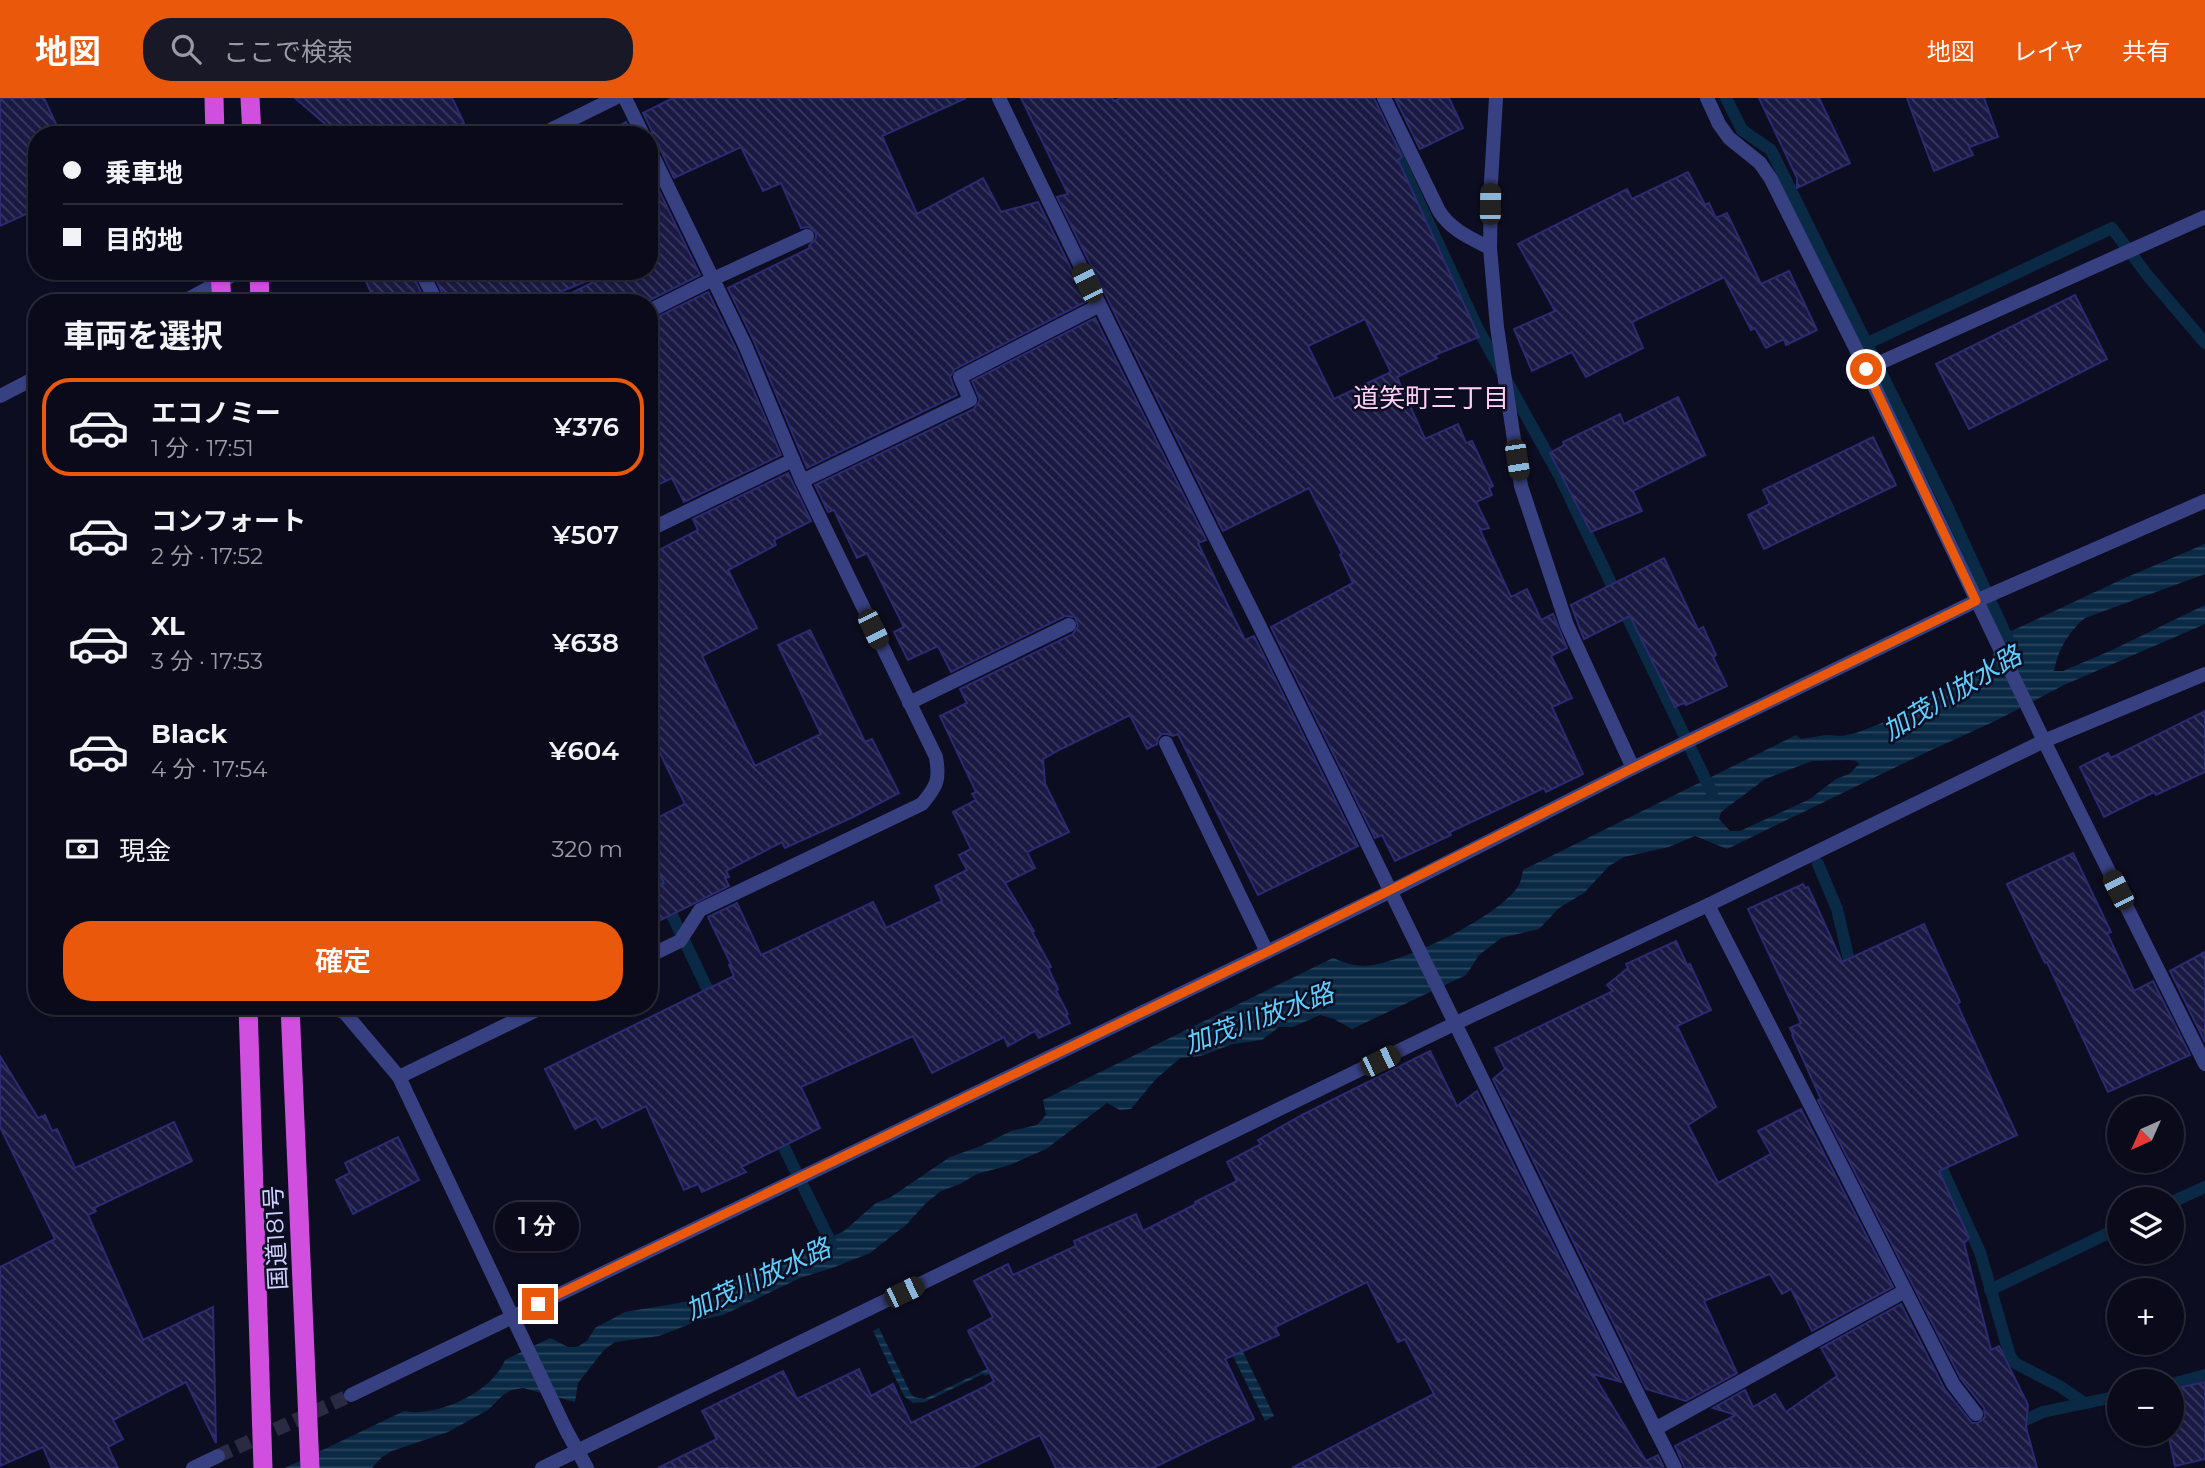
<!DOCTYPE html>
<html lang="ja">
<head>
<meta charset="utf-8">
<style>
  body { margin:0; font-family:Montserrat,"Noto Sans JP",sans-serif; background:#181827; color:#f1f3f6; height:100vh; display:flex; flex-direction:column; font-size:26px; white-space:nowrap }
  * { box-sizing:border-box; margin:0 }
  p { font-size:23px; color:#999aa2 }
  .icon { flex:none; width:38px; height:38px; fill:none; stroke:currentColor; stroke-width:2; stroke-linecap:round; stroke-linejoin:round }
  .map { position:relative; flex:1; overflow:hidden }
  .sheet { position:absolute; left:28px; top:196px; width:630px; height:721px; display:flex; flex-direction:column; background:#0a0a1a; border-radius:28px; box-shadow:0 2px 5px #0004,0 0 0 2px #2a2b39 }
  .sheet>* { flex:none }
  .banner { position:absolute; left:28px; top:28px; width:630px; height:154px; border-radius:28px; box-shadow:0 2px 5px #0004,0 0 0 2px #2a2b39; display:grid; align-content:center; height:154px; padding:0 35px; background:#0a0a1a }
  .needle { width:46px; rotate:225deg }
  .buttons { position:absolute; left:2107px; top:998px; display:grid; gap:14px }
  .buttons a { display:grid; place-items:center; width:77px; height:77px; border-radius:50%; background:#0a0a1a; box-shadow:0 2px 5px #0004,0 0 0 2px #2a2b39; font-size:35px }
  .end { position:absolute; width:32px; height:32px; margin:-16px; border:9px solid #ea580c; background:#fff; box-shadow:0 0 0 4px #fff }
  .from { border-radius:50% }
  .bubble { position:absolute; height:49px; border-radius:24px; background:#0a0a1a; box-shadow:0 2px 5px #0004,0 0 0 2px #2a2b39; font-size:23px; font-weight:600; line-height:49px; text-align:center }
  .car { position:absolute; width:21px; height:42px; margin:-21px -10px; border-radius:9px; box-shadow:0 0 5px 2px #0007; background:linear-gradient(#222 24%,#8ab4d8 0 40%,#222 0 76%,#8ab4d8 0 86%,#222 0) }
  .banner b { display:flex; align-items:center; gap:24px; height:66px; font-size:26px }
  .banner b+b { border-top:2px solid #2a2b39 }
  .banner i { width:18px; height:18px; background:#f1f3f6 }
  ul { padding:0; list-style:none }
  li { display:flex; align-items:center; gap:21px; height:98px; margin:0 14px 10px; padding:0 21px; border:4px solid transparent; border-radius:28px }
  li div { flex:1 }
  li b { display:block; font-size:26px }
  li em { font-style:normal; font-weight:600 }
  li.active { border-color:#ea580c }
  li>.icon { width:63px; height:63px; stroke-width:1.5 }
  h2 { padding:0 35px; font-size:32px; line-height:84px }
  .pay { display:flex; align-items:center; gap:18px; height:77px; padding:0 35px; font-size:26px }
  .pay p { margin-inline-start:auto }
  .cta { display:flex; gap:14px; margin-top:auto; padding:14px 35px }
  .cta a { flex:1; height:80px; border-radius:28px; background:#ea580c; color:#fff; font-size:28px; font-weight:600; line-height:80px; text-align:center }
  header { display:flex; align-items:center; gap:42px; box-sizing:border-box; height:98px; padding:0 35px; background:#ea580c; color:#fff }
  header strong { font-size:33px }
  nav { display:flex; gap:38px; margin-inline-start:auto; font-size:24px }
  .search { width:490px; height:63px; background:#181827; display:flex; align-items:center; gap:18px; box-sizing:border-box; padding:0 24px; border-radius:28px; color:#999aa2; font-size:26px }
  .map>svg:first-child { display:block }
</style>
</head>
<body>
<header>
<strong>地図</strong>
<div class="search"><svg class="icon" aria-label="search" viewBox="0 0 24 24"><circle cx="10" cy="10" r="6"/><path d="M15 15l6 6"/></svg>ここで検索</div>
<nav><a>地図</a><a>レイヤ</a><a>共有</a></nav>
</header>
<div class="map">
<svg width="2205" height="1370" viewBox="0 0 2205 1370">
  <defs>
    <pattern id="water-rules" width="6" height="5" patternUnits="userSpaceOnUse" patternTransform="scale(1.75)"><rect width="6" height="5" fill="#0a2944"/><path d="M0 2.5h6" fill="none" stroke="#2c4760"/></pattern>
    <pattern id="building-back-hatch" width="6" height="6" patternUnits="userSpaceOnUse" patternTransform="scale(1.75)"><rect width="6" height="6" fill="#1a1943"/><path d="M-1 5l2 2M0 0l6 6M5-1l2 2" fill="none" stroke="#3a395f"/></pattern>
  </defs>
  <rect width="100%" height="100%" fill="#0d0d22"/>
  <!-- water -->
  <g fill="url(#water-rules)" fill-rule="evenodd">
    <path d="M2205,446V476L2085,520C2068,534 2058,552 2054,573H2063L2110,553L2205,507V526L2064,587L1993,624L1927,654L1727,751L1695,738L1669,749L1624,759L1609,768L1584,795L1559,810L1539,831L1501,840L1479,857L1466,877L1352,931L1334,921L1320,917L1293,929H1279L1262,942L1233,946L1201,958L1180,960L1155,982L1131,1011L1120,1012L1107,1005L1046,1051L1010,1067L977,1076L960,1086L941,1093L925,1106L907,1126L870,1155L832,1170L800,1180L723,1217L703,1221L659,1238L615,1244L604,1252L578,1285L575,1304L523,1290L512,1292L503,1297L488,1312L448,1334L392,1353L382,1359L372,1370H285L404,1313C436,1320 493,1294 505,1262L550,1240L568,1249H577L587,1243L595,1230L625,1214L715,1199L741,1178L759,1168L785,1161L844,1133L876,1105L891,1099L950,1059L981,1048L1011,1033L1037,1027L1046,1017L1043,1002L1333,860C1343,864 1353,868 1364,868C1400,867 1501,818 1519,787C1521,783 1522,777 1523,772L1796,637L1801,641L1826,637L1842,638L1856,635L1895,620L1987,567L2005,536L2125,480ZM1848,662L1856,663L1859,666L1849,676L1836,681L1810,701L1740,733H1730L1719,721L1721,714L1765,681L1812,663Z"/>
    <path d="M1202,1169L1274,1318L1265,1323L1194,1179L985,1278L983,1276L925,1304L913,1305L904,1298L873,1233L879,1230L910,1294L914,1299L924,1301Z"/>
  </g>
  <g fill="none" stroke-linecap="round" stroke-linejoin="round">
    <!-- stream -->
    <g stroke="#0a2944" stroke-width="12">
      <path d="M1726,0L1742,32L1771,52L1947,408L2011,548"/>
      <path d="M1392,46L1478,231L1559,377L1712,695"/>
      <path d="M1866,246L2112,130L2148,178L2205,245"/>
      <path d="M1818,766L1837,811L1852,875"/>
      <path d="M649,769L714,905"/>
      <path d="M777,1035L832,1147"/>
      <path d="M1935,1056L1980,1154L2010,1258L2015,1265L2061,1289L2084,1305"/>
      <path d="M2172,1104L2205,1089"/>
      <path d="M1990,1192L2119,1130"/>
      <path d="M2172,1286L2205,1277"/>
      <path d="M2025,1322L2043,1314L2119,1298"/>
    </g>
  </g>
  <!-- building -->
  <g fill="url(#building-back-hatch)" stroke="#2c2a70" stroke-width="2" fill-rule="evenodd">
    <path d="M0,0H44L61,37H37V111L0,128Z"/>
    <path d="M295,0H452L464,25L439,37H330L324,25Z"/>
    <path d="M673,0H966L882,38L917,116L983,80L1001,114L1038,104L1087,203L955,271L950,279L957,297L807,370L754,243L728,190L810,150L809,148L816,140V135L809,129L801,130L781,85L763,93L741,49L674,80L658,46L652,41V33L643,15Z"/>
    <path d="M1021,0H1112L1114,3L1121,0H1374L1402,59L1398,62L1479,239L1435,257L1437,260L1397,279L1425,341L1458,326L1466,345L1472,343L1493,388L1489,390L1492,397L1476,404L1489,430L1480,432L1511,499L1527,491L1541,522L1553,516L1567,550L1551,558L1572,600L1552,609L1583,676L1546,694L1544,690L1450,734L1451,737L1395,763L1382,737L1375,740L1271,529L1353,485L1340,457L1342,455L1309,390L1223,433L1057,99L1068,96ZM1365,221L1391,274L1334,301L1308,248Z"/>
    <path d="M1395,0H1449L1463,30L1420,51Z"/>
    <path d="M1759,0H1819L1850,65L1797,90V80Z"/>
    <path d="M1907,0H1984L1998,39L1969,49L1973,57L1934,73Z"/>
    <path d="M626,24L632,37H601Z"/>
    <path d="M649,72L700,177L644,205H552L615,173H649Z"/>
    <path d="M1688,74L1705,107L1709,105L1716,120L1727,115L1761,186L1789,173L1817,232L1786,247L1784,241L1766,250L1755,230L1751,232L1724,179L1632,224L1643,250L1586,279L1572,254L1532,273L1514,231L1555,213L1518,146L1627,91L1632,101Z"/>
    <path d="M361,173H411L426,205H376Z"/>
    <path d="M432,173H608V174L534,205H447Z"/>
    <path d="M708,194L736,251L781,357L684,404L672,380L649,391V223Z"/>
    <path d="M2075,197L2107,261L1969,331L1936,266Z"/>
    <path d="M1095,220L1206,442L1198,445L1232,516L1245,542L1254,538L1358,748L1258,797L1178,636L1173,638L1167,636H1162L1158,640L1157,646L1147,651L1130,617L1061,651L1043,661L1045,686L1069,734L1027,754L1035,770L1005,785L1034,833L1032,834L1051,869L1048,870L1058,891L1056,893L1068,916L1066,917L1070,925L1039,940L1035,933L1008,948L1004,939L932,975L913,938L801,989L820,1030L741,1069L746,1074L702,1094L698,1086L684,1092L646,1008L602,1030L596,1020L575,1031L545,971L734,878L729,867L731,866L708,819L737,805L761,857L873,804L886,830L942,803L935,788L967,772L959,757L971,751L953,714L976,702L972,696L976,694L940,618L967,605L960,591L1073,536L1078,528L1075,519L1065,518L951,574L938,548L908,562L894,534L904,529L867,455L857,460L834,412L828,414L815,387L974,311L980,302L972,283Z"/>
    <path d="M1678,299L1705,357L1633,393L1642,413L1591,434L1550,355L1564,347L1563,344L1620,316L1624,326Z"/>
    <path d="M1873,339L1896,387L1764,451L1748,417L1770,406L1763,392Z"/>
    <path d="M788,375L811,423L774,442L776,447L728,472L757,530L702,558L755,668L821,636L778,547L810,532L865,644L872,641L899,695L851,720L785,750L782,744L726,773L729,779L725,780L729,788L649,828V792L664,785L649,755V724L685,706L649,633V457L698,432L693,421Z"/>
    <path d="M1664,460L1698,532L1703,529L1716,557L1713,559L1727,588L1686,607L1684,605L1675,609L1630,518L1584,541L1571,507Z"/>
    <path d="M2205,613V674L2156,697L2154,694L2104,719L2080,669L2108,655L2111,660Z"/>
    <path d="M2073,755L2111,834L2107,835L2134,893L2153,883L2190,957L2108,994L2047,864L2045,865L2007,786Z"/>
    <path d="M1803,786L1805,790L1808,789L1842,864L1924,826L1960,904L1957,906L2017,1037L1939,1073L1969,1140L1964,1145L1991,1252L1999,1248L2028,1307L2026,1329L2037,1370H1685L1675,1348L1736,1317L1713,1310L1745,1292L1753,1309L1775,1296L1786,1314L1837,1278L1821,1250L1901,1206L1945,1292L1972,1325H1978L1985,1319L1984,1310L1961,1281L1818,1002L1821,1001L1792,937L1793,936L1790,930L1801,925L1748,811Z"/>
    <path d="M1676,843L1687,867L1690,866L1711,912L1677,928L1716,1009L1688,1027L1718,1085L1771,1056L1758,1033L1801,1011L1893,1189L1812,1233L1791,1191L1782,1196L1770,1176L1704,1203L1737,1275L1686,1303L1646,1291L1493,981L1505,971L1495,950L1613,893L1607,887L1628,870L1626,866Z"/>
    <path d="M2205,854V944L2170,873Z"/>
    <path d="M1430,953L1457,1008L1477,993L1621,1284L1593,1276L1646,1363L1658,1357L1664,1370H1292L1434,1296L1405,1241L1398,1244L1367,1184L1275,1229L1279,1237L1225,1261L1254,1321L1153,1370H1056L1040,1337L971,1370H658L717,1341L702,1313L783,1273L797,1301L859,1271L871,1298L893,1286L911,1325L984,1289L994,1283L968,1233L993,1219L974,1183L1008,1166L1013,1177L1076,1148L1074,1143L1136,1116L1143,1133L1196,1106L1195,1104L1237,1083L1227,1064L1261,1046L1258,1042L1302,1017Z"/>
    <path d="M0,958L38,1020L45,1017L52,1033L57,1031L75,1070L174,1024L192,1063L94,1110L96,1113L88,1117L143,1242L213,1209L216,1345L186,1284L113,1322L123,1341L108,1349L118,1370H52L43,1349L0,1368V1169L55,1141L0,1029Z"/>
    <path d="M398,1039L419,1082L353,1116L336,1082L350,1075L345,1065Z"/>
    <path d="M2205,1284V1361L2175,1368L2168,1335H2172V1291Z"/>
  </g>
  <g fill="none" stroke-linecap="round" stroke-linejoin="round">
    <!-- minor-tunnel -->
    <path stroke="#2a2a43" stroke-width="14" stroke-dasharray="14 7" stroke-linecap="butt" d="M218,1358L351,1297"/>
    <!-- service -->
    <g stroke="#374182" stroke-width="14">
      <path d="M1707,0L1719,26L1729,40L1760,65"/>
      <path d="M713,181L807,138"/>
      <path d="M909,605L1069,527"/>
    </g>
    <!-- minor -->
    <g stroke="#374182" stroke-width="14">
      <path d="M625,0L643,37"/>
      <path d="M999,0C1126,266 1261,527 1390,792C1484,985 1578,1178 1675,1370"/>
      <path d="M1384,0L1439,113C1451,132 1470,140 1490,150"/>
      <path d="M1496,0L1491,84L1490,150L1497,229L1521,388L1567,527L1633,670"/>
      <path d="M540,37L615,0"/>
      <path d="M649,50L745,247L793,362L649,432"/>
      <path d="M1760,65L1771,81L1866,271L2044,643L2205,966"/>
      <path d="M421,173L437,205"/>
      <path d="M181,205L240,173"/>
      <path d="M649,213L713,181"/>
      <path d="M1866,271L2205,119"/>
      <path d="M0,298L37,279"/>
      <path d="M793,362L802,383L970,302L960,279L1098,208"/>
      <path d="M1166,645L1267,854"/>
      <path d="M1708,807L1953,1286L1976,1316"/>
      <path d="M649,858L680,843L700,812L922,706C937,688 940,682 936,659L802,383"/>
      <path d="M332,908L345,915L399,979L566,1332L587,1370"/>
      <path d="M399,979L545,908"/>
      <path d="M351,1297L1267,854L1391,793L1633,670L1976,503L2205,403"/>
      <path d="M1655,1331L1905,1193"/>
      <path d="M193,1370L218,1358"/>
      <path d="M542,1370L1454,926L1708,807L2044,643L2205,576"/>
    </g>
    <!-- trunk -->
    <g stroke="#d14fdf" stroke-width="19">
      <path d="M214,0L215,37"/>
      <path d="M250,0L252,37"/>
      <path d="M220,173L222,205"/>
      <path d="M259,173L260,205"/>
      <path d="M248,908L263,1370"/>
      <path d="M290,908L310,1370"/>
    </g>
  </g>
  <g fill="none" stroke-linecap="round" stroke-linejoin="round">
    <!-- route -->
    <path stroke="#ea580c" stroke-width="9" d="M538,1206L1267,854L1633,670L1976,503L1866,271"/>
  </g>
  <g text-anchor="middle" stroke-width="5" stroke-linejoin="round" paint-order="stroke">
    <!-- street labels -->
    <g font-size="24" fill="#ced0ff" stroke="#0d0d22">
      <text transform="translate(276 1140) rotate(-93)" y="8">国道181号</text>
    </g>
    <!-- neighbourhood labels -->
    <g font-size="26" fill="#ffd0f6" stroke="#0d0d22">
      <text x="1431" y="309">道笑町三丁目</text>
    </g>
    <!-- water labels -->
    <g font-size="26" font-style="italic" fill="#5ccfff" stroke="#0d0d22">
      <text transform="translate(1952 595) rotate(-31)" y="9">加茂川放水路</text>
      <text transform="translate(1259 920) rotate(-20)" y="9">加茂川放水路</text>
      <text transform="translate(758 1181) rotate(-25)" y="9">加茂川放水路</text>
    </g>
  </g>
</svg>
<div class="buttons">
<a><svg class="needle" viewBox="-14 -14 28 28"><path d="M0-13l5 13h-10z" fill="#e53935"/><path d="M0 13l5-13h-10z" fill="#999aa2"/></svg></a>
<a><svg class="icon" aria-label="layers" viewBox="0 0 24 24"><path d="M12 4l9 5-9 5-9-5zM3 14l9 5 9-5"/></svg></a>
<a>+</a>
<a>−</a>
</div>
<i class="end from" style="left:1866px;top:271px"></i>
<i class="end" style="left:538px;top:1206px"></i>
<div class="bubble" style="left:495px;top:1104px;width:84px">1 分</div>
<i class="car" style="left:1490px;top:106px;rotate:1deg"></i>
<i class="car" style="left:1087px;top:185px;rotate:334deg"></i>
<i class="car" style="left:1517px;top:362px;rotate:171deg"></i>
<i class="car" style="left:873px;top:531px;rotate:154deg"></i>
<i class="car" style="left:2118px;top:792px;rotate:333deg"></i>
<i class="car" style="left:1380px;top:963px;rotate:64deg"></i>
<i class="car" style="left:904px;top:1194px;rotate:64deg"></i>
<div class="banner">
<b><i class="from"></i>乗車地</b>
<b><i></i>目的地</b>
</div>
<section class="sheet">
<h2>車両を選択</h2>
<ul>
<li class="active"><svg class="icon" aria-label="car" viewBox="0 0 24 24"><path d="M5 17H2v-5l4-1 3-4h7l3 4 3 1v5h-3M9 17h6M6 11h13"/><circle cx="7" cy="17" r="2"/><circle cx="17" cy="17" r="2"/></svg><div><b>エコノミー</b><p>1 分 · 17:51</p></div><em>¥376</em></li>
<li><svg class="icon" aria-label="car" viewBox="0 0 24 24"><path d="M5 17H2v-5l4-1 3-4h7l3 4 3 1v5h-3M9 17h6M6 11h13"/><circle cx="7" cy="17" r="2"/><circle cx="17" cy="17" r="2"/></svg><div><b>コンフォート</b><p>2 分 · 17:52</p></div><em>¥507</em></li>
<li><svg class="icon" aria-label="car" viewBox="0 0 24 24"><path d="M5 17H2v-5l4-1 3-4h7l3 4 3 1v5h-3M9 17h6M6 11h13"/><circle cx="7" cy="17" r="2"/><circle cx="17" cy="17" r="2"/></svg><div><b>XL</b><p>3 分 · 17:53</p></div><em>¥638</em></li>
<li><svg class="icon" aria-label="car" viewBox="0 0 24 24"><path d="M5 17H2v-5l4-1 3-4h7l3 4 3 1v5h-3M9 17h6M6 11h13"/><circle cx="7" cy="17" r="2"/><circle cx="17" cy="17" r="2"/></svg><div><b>Black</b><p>4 分 · 17:54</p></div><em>¥604</em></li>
</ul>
<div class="pay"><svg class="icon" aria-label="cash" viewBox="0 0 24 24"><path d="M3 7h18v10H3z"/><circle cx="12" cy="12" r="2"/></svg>現金<p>320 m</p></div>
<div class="cta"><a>確定</a></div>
</section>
</div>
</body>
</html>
